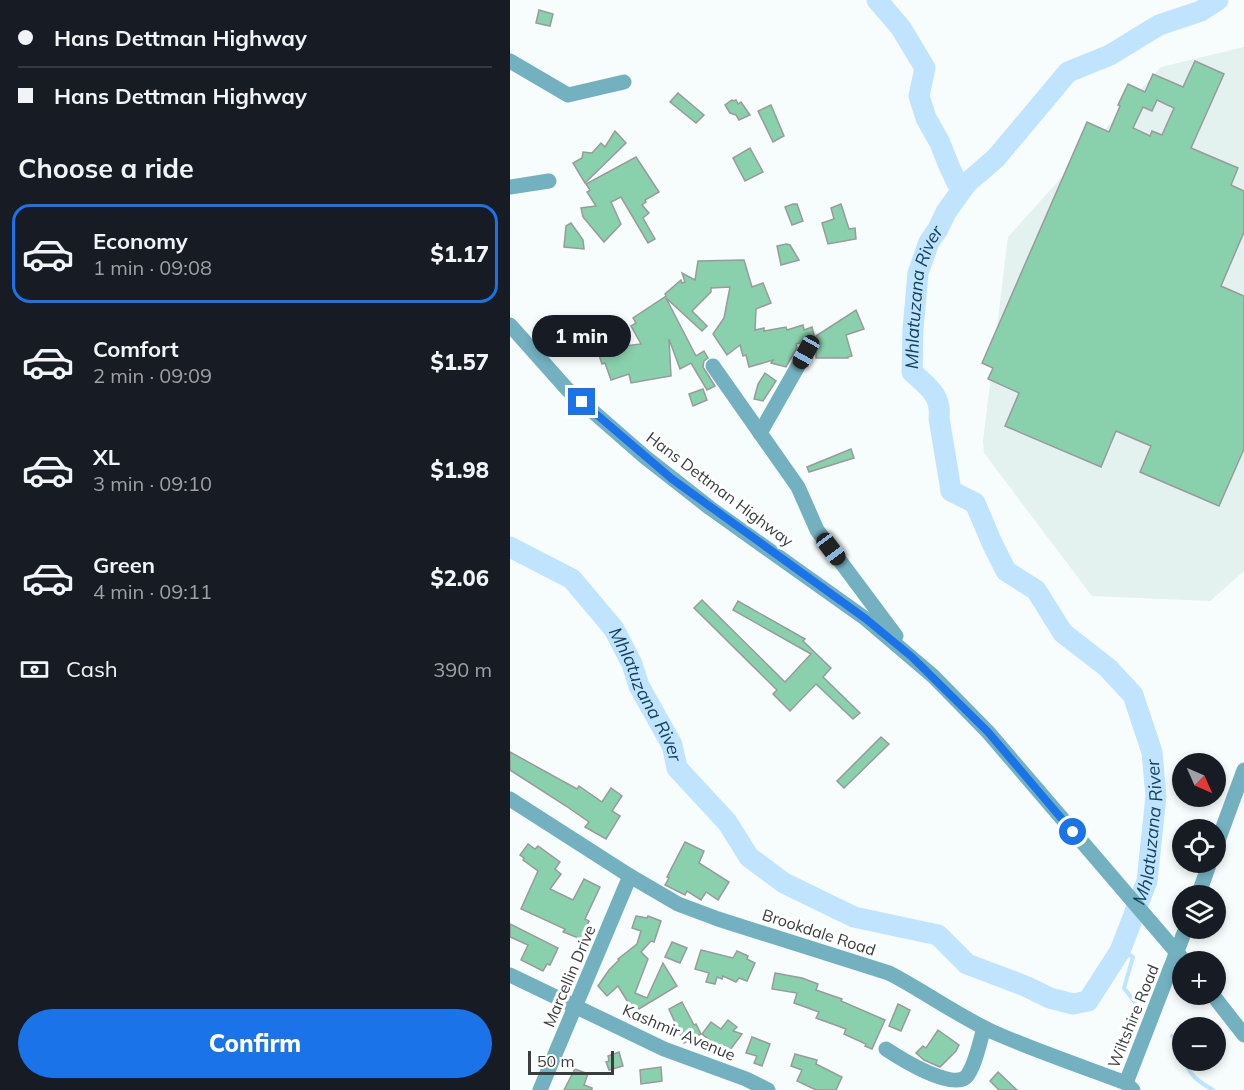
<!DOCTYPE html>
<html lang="en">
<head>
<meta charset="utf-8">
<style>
  body { margin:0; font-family:Mulish,sans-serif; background:#20242c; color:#f1f3f6; height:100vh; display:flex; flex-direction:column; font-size:22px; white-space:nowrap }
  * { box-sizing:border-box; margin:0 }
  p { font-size:20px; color:#9ea1a6 }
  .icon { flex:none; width:33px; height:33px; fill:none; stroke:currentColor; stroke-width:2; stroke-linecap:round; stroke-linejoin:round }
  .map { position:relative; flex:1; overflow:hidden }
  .side { display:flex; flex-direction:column; background:#171b24; width:510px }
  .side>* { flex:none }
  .banner { display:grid; align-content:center; height:132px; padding:0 18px; background:#171b24 }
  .needle { width:39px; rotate:135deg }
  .controls { position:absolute; left:662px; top:753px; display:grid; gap:12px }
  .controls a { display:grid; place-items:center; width:54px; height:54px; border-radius:50%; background:#171b24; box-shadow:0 3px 9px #0003; font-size:30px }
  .scale { position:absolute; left:18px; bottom:15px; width:86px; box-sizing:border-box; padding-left:6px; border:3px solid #3b3d3c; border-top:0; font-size:16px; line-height:21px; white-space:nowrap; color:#3b3d3c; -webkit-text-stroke:4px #fff; paint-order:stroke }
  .end { position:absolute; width:27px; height:27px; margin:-14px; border:8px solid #1a73e8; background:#fff; box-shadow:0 0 0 3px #fff }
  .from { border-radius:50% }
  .bubble { position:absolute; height:42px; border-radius:21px; background:#171b24; box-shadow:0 3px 9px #0003; font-size:20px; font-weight:800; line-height:42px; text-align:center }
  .car { position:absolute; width:18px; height:36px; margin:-18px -9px; border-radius:8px; box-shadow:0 0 4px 2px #0007; background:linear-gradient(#222 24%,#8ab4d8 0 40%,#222 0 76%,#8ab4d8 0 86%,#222 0) }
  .banner b { display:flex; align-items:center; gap:21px; height:57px; font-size:22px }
  .banner b+b { border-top:2px solid #363941 }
  .banner i { width:15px; height:15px; background:#f1f3f6 }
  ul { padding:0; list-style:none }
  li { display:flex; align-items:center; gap:18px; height:99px; margin:0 12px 9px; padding:0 6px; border:3px solid transparent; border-radius:18px }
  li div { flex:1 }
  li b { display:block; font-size:22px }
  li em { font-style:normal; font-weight:800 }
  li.selected { border-color:#1a73e8 }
  li>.icon { width:54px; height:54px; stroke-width:1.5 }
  h2 { padding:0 18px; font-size:27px; line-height:72px }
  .pay { display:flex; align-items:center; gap:15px; height:66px; padding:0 18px; font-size:22px }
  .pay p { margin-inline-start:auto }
  .button { display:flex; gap:12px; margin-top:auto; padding:12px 18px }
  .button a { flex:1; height:69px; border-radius:36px; background:#1a73e8; color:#fff; font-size:24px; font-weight:800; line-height:69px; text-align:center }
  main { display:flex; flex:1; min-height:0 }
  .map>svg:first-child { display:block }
</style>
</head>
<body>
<main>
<section class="side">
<div class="banner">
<b><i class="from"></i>Hans Dettman Highway</b>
<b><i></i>Hans Dettman Highway</b>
</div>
<h2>Choose a ride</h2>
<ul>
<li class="selected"><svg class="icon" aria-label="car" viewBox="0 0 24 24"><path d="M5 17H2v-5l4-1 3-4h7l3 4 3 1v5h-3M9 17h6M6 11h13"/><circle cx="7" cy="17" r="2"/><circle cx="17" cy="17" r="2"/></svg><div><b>Economy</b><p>1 min · 09:08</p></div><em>$1.17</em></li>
<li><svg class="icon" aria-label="car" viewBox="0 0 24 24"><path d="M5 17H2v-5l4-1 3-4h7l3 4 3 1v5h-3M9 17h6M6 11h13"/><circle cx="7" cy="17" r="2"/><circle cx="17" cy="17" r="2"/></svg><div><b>Comfort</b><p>2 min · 09:09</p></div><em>$1.57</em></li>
<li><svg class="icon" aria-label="car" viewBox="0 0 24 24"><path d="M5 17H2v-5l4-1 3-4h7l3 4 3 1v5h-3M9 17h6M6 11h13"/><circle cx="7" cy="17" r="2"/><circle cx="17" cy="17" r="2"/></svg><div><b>XL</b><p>3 min · 09:10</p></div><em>$1.98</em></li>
<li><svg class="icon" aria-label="car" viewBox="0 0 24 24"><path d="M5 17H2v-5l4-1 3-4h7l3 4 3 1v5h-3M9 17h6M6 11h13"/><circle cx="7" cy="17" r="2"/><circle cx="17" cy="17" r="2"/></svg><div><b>Green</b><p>4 min · 09:11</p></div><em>$2.06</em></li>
</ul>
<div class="pay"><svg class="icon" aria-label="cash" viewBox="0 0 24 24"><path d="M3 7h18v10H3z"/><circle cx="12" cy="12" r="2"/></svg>Cash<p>390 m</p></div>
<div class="button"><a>Confirm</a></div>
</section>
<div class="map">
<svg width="734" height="1090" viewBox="0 0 734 1090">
  <rect width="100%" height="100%" fill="#f7fdfc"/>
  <!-- built -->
  <path fill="#e3f1ef" d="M734,47V571L700,601L582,596L474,453L473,441L498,237L651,67Z"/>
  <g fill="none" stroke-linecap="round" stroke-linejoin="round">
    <!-- stream -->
    <g stroke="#c0e3fe" stroke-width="4">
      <path d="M606,957L618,954L623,957L614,988L627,1005"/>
      <path d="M662,1036L669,1040L672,1055"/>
      <path d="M674,1060C680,1076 689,1082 703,1090"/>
    </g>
    <!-- river -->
    <g stroke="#c0e3fe" stroke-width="21">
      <path d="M367,0L391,28L415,68L409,96L416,118L430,143L439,166L451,191"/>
      <path id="s1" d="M0,547L62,579L104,629L122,664L129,686L162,745L167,768L217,822L239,857L274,883L344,917L428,935L457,964L515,986L540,998L563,1004L578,1001L610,951L637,881L646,796L642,752L623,695L598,668L553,633L526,590L496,571L482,543L465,503L441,491L429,418C432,395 417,386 402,372L403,329L408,273L419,242L428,229L436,212L457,183L486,158L558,72L600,55L649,25L691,11L708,0"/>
    </g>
  </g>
  <!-- building -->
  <g fill="#89d1ad" stroke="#989b99" stroke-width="1.5" fill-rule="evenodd">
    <path d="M29,10L43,14L40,26L26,23Z"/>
    <path d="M685,61L714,74L681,148L728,168L721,185L734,191V232L711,286L734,296V449L709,506L630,472L641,446L606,431L591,467L495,426L509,393L478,379L483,368L472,363L577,122L599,132L610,106L608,105L618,84L635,92L643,74L673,87ZM647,100L664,108L652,135L642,131L640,136L623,128L633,107L642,111Z"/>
    <path d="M168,93L194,115L186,123L160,102Z"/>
    <path d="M222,100L223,101L226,100L228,104L231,102L240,115L229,120L226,115L220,113L215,105Z"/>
    <path d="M261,105L274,136L263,142L248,111Z"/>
    <path d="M105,131L116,143L75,183L63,163L72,158L73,152L82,153L91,143L95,147Z"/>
    <path d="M240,148L253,172L235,181L223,158Z"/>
    <path d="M126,157L149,192L135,200L136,202L132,205L139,213L133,218L145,239L138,243L111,197L101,202L111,224L94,242L73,217L71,208L86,206L77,192L80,190L76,184Z"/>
    <path d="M283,204H287L293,221L282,225L275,207Z"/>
    <path d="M331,204L339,229L345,228L346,239L318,244L312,223L324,219L321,208Z"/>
    <path d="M61,223L73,240L74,249L54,247L56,226Z"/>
    <path d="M276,244L280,245L289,260L271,265L267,246Z"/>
    <path d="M234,260L242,287L253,283L261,303L246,309L245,330L254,328V331L276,327L277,330L293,325L294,330L302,327L305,339L286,344L287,348L276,367L261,363L263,360L239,367L236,355L233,356L230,345L217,355L203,334L214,318L220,287L201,288V292L182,311L197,326L192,331L156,298L186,356L194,351L198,358L194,361L193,367L205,386L197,390L181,363L170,369L159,339L161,376L121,383L119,374L101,380L95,363L92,364L88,352L99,348L131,344L121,326L126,323L123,318L156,296L155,294L171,280L172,283L175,282L172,273L185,280L188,261Z"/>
    <path d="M346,310L354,329L336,335L342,356L338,357V358H306V336Z"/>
    <path d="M255,373L266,381L253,401L244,399L248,384Z"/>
    <path d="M193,389L197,400L183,406L179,394Z"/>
    <path d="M341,449L344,458L299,472L297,467Z"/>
    <path d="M192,600L275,682L301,654L223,610L228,601L295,639L293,641L321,668L313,677L350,713L343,719L306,684L280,711L263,694L267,690L184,608Z"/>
    <path d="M371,737L379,744L334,788L327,781Z"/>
    <path d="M0,752L67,789L69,786L92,802L101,788L112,796L102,811L110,816L96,839L75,827L79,822L56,806L0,770Z"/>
    <path d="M175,842L194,851L189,863L219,882L208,900L196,892L191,900L177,891L175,895L155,885L159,878L157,877Z"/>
    <path d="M18,844L25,849L28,846L50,862L45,869L51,874L40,889L63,900L74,879L90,887L75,919L79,921L71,939L53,932L55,929L11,909L28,871L13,860L14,858L10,855Z"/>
    <path d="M126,916L137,918L138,916L151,921L144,942L141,941L131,952L138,959L125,993L137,998L153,963L167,986L124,1012L108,986L97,996L88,986L99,970L109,960L108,959L127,944L131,931L122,928Z"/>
    <path d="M0,924L48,948L40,965L37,964L33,971L11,960L18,945L0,937Z"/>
    <path d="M162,942L177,948L170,963L155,957Z"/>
    <path d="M191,950L223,958L227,951L238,956L237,959L245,963L237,981L229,978L226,982L213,976L212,979L207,977L205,984L196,982L199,973L185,969Z"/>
    <path d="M265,973L292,978L308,984L306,990L332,999L331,1001L375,1020L362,1049L355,1046L356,1044L334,1034L336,1029L306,1018L309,1012L284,1003L287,993L262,989Z"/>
    <path d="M172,1002L184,1025L186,1024L191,1034L174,1043L159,1009Z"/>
    <path d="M388,1004L400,1010L391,1031L379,1026Z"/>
    <path d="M218,1020L227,1027L223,1031L232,1034L217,1054L192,1034L201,1022L211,1029Z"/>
    <path d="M428,1030L449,1045L446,1051L430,1067L414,1060L406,1053L413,1046L416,1048Z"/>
    <path d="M242,1037L260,1044L252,1066L244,1063L247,1056L236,1053Z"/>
    <path d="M109,1052L113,1066L99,1070L96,1062L99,1061L98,1056Z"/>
    <path d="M285,1054L307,1060L306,1064L332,1077L326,1090H306L287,1081L292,1070L281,1066Z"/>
    <path d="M151,1067L152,1081L131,1084L130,1070Z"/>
    <path d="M65,1069L78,1074L74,1085L82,1088V1090H54Z"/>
    <path d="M488,1072L507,1090H489L480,1081Z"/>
  </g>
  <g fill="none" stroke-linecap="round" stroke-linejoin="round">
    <!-- minor -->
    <g stroke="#74b1c0" stroke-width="15">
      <path d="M0,61L58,95L114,82"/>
      <path d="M0,187L39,181"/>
      <path d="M0,325L57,389L135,457L200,508L356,619L423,676L478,732L675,962"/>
      <path d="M203,366L288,487L307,530L386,636"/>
      <path d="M250,433L296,352"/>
      <path d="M0,799L120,876L168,904L208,919L379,973C414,991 446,1015 483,1032C526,1051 571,1066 616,1083L623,1090"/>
      <path d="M705,849L734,770"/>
      <path d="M688,896L700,862"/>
      <path d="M0,975L154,1049L236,1079L258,1090"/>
      <path d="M702,994L734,1035"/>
      <path d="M376,1049C391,1059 441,1090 456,1077C465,1067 470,1041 474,1028"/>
      <path d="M616,1083L676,928"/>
      <path d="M30,1090L120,876"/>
    </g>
  </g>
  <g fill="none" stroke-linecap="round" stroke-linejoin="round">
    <!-- route -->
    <path stroke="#1a73e8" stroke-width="8" d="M72,402L162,479L356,619L402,657L478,732L563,832"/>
  </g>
  <g text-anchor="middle" stroke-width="6" stroke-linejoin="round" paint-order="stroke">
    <!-- street labels -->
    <g font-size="16" fill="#3b3d3c" stroke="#fff">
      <text transform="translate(210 489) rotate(37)" y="6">Hans Dettman Highway</text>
      <text transform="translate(309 932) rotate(18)" y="6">Brookdale Road</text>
      <text transform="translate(59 976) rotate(-67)" y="6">Marcellin Drive</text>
      <text transform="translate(623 1016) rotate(-68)" y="6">Wiltshire Road</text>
      <text transform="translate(169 1032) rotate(23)" y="6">Kashmir Avenue</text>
    </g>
    <!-- water labels -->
    <g font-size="18" font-style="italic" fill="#12415e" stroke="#fff">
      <text dy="6" stroke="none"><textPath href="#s1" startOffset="1593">Mhlatuzana River</textPath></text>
      <text dy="6" stroke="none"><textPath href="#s1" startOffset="208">Mhlatuzana River</textPath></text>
      <text dy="6" stroke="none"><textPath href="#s1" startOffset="964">Mhlatuzana River</textPath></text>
    </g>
  </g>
</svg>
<div class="controls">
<a><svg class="needle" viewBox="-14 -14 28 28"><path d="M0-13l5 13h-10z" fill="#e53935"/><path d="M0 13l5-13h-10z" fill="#9ea1a6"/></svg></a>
<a><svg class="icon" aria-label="locate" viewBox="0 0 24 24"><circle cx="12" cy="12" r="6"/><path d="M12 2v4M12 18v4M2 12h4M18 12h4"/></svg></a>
<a><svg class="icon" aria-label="layers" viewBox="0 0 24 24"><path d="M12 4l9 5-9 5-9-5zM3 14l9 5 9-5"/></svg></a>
<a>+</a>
<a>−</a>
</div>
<div class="scale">50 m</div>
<i class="end from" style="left:563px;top:832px"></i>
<i class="end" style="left:72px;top:402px"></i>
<div class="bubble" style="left:22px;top:315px;width:99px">1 min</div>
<i class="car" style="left:296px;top:352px;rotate:209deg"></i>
<i class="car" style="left:321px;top:549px;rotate:143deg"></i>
</div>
</main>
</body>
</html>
